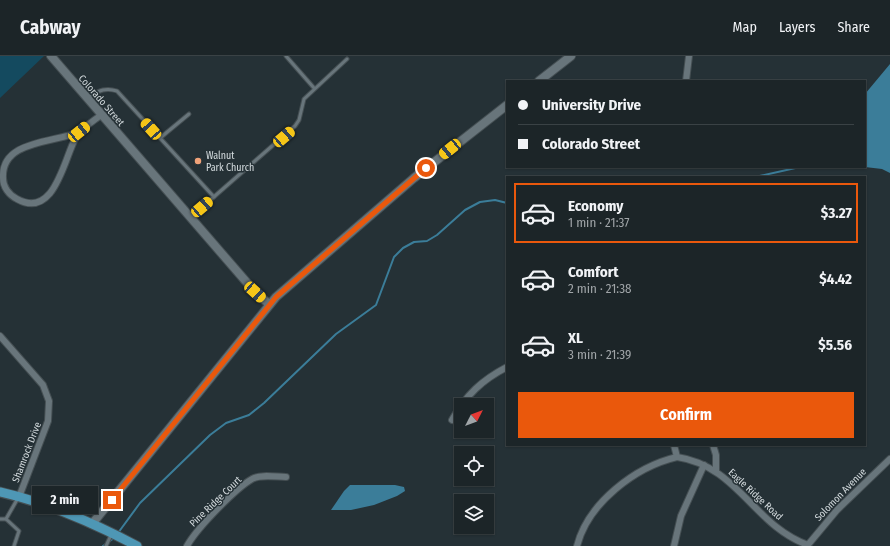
<!DOCTYPE html>
<html lang="en">
<head>
<meta charset="utf-8">
<style>
  body { margin:0; font-family:"Fira Sans Condensed",sans-serif; background:#252d30; color:#f1f3f6; height:100vh; display:flex; flex-direction:column; font-size:15px; white-space:nowrap }
  * { box-sizing:border-box; margin:0 }
  p { font-size:13px; color:#a0a5a8 }
  .icon { flex:none; width:22px; height:22px; fill:none; stroke:currentColor; stroke-width:2; stroke-linecap:round; stroke-linejoin:round }
  .map { position:relative; flex:1; overflow:hidden }
  .panel { position:absolute; left:506px; top:120px; width:360px; height:270px; display:flex; flex-direction:column; background:#1c2528; border-radius:0px; box-shadow:0 1px 3px #0004,0 0 0 1px #3a4245 }
  .panel>* { flex:none }
  .top-card { position:absolute; left:506px; top:24px; width:360px; height:88px; border-radius:0px; box-shadow:0 1px 3px #0004,0 0 0 1px #3a4245; display:grid; align-content:center; height:88px; padding:0 12px; background:#1c2528 }
  .needle { width:26px; rotate:48deg }
  .controls { position:absolute; left:454px; top:342px; display:grid; gap:8px }
  .controls a { display:grid; place-items:center; width:40px; height:40px; border-radius:0px; background:#1c2528; box-shadow:0 1px 3px #0004,0 0 0 1px #3a4245; font-size:20px }
  .end { position:absolute; width:18px; height:18px; margin:-9px; border:5px solid #ea580c; background:#fff; box-shadow:0 0 0 2px #fff }
  .from { border-radius:50% }
  .bubble { position:absolute; height:28px; border-radius:0px; background:#1c2528; box-shadow:0 1px 3px #0004,0 0 0 1px #3a4245; font-size:13px; font-weight:700; line-height:28px; text-align:center }
  .car { position:absolute; width:12px; height:24px; margin:-12px -6px; border-radius:5px; box-shadow:0 0 3px 1px #0007; background:linear-gradient(#f5c518 24%,#345 0 40%,#f5c518 0 76%,#345 0 86%,#f5c518 0) }
  .top-card b { display:flex; align-items:center; gap:14px; height:38px; font-size:15px }
  .top-card b+b { border-top:1px solid #3a4245 }
  .top-card i { width:10px; height:10px; background:#f1f3f6 }
  ul { padding:7px 0 0; list-style:none }
  li { display:flex; align-items:center; gap:12px; height:60px; margin:0 8px 6px; padding:0 4px; border:2px solid transparent; border-radius:0px }
  li div { flex:1 }
  li b { display:block; font-size:15px }
  li em { font-style:normal; font-weight:700 }
  li.selected { border-color:#ea580c }
  li>.icon { width:36px; height:36px; stroke-width:1.5 }
  .button { display:flex; gap:8px; margin-top:auto; padding:8px 12px }
  .button a { flex:1; height:46px; border-radius:0px; background:#ea580c; color:#fff; font-size:16px; font-weight:700; line-height:46px; text-align:center }
  header { display:flex; align-items:center; gap:24px; box-sizing:border-box; height:56px; padding:0 20px; background:#1c2528; border-bottom:1px solid #3a4245 }
  header strong { font-size:19px }
  nav { display:flex; gap:22px; margin-inline-start:auto; font-size:14px }
  .map>svg:first-child { display:block }
</style>
</head>
<body>
<header>
<strong>Cabway</strong>
<nav><a>Map</a><a>Layers</a><a>Share</a></nav>
</header>
<div class="map">
<svg width="890" height="490" viewBox="0 0 890 490">
  <rect width="100%" height="100%" fill="#253136"/>
  <!-- green -->
  <path fill="#144a5f" d="M0,0H44L0,42Z"/>
  <!-- water -->
  <g fill="#3b7d99">
    <path d="M890,8V117L882,113L865,111V38Z"/>
    <path d="M350,429H395L404,431L405,435L397,440L374,449L351,454H331L344,435Z"/>
  </g>
  <g fill="none" stroke-linecap="round" stroke-linejoin="round">
    <!-- stream -->
    <g stroke="#3b7d99" stroke-width="2">
      <path d="M755,121L800,111"/>
      <path d="M118,477L140,447L210,379L226,367L249,359L264,347L336,278L376,249L394,201L403,192L414,186L427,185L437,179L465,154L480,146L495,144L507,147"/>
      <path d="M103,490L114,482"/>
    </g>
    <!-- lane casing -->
    <g stroke="#454f53" stroke-width="5">
      <g id="lane">
        <path d="M286,0L314,32"/>
        <path d="M88,41C99,35 105,31 117,35L214,141"/>
        <path d="M160,82L189,58"/>
        <path d="M192,160L295,70L299,64L304,43L347,3"/>
        <path d="M0,463H6L19,475L14,490"/>
        <path d="M6,463L18,442"/>
        <path d="M106,490L111,479"/>
      </g>
    </g>
    <!-- street casing -->
    <g stroke="#454f53" stroke-width="8">
      <g id="street">
        <path d="M686,25L689,0"/>
        <path d="M79,76C54,87 1,84 3,122C3,131 9,139 17,143C55,164 64,102 76,81C82,72 92,66 101,59"/>
        <path d="M0,280L43,329L49,345L48,365L19,441"/>
        <path d="M452,364C466,339 482,324 507,311"/>
        <path d="M674,389L677,401C738,410 754,470 808,489"/>
        <path d="M713,389L716,399V415"/>
        <path d="M187,490C197,472 235,433 252,423C260,418 277,421 286,421"/>
        <path d="M577,490C588,447 635,411 677,401"/>
        <path d="M674,490L681,460L704,409"/>
        <path d="M807,490L837,454L890,403"/>
      </g>
    </g>
    <!-- secondary casing -->
    <g stroke="#454f53" stroke-width="10">
      <g id="secondary">
        <path d="M51,0L255,236L269,248"/>
        <path d="M539,25L571,0"/>
        <path d="M92,468L276,241L414,122L507,49"/>
      </g>
    </g>
    <!-- primary casing -->
    <g stroke="#454f53" stroke-width="11">
      <path id="primary" d="M0,436C48,447 94,467 137,490"/>
    </g>
    <!-- lane -->
    <use href="#lane" stroke="#68757b" stroke-width="3"/>
    <!-- street -->
    <use href="#street" stroke="#68757b" stroke-width="6"/>
    <!-- secondary -->
    <use href="#secondary" stroke="#68757b" stroke-width="8"/>
    <!-- primary -->
    <use href="#primary" stroke="#4e97b5" stroke-width="9"/>
  </g>
  <g fill="none" stroke-linecap="round" stroke-linejoin="round">
    <!-- route -->
    <path stroke="#ea580c" stroke-width="5" d="M112,444L276,241L426,112"/>
  </g>
  <!-- markers -->
  <circle fill="#f0a279" stroke="#253136" stroke-width="1.5" cx="198" cy="105" r="4"/>
  <g text-anchor="middle" stroke-width="3" stroke-linejoin="round" paint-order="stroke">
    <!-- street labels -->
    <g font-size="10" fill="#d4dbde" stroke="#253136">
      <text transform="translate(102 44) rotate(49)" y="4">Colorado Street</text>
      <text transform="translate(26 396) rotate(-69)" y="4">Shamrock Drive</text>
      <text transform="translate(756 438) rotate(43)" y="4">Eagle Ridge Road</text>
      <text transform="translate(840 438) rotate(-46)" y="4">Solomon Avenue</text>
      <text transform="translate(215 445) rotate(-44)" y="4">Pine Ridge Court</text>
    </g>
    <!-- poi labels -->
    <g font-size="10" fill="#d4dbde" stroke="#253136" text-anchor="start">
      <text x="206" y="103">Walnut<tspan x="206" dy="12">Park Church</tspan></text>
    </g>
  </g>
</svg>
<div class="controls">
<a><svg class="needle" viewBox="-14 -14 28 28"><path d="M0-13l5 13h-10z" fill="#e53935"/><path d="M0 13l5-13h-10z" fill="#a0a5a8"/></svg></a>
<a><svg class="icon" aria-label="locate" viewBox="0 0 24 24"><circle cx="12" cy="12" r="6"/><path d="M12 2v4M12 18v4M2 12h4M18 12h4"/></svg></a>
<a><svg class="icon" aria-label="layers" viewBox="0 0 24 24"><path d="M12 4l9 5-9 5-9-5zM3 14l9 5 9-5"/></svg></a>
</div>
<i class="end from" style="left:426px;top:112px"></i>
<i class="end" style="left:112px;top:444px"></i>
<div class="bubble" style="left:32px;top:430px;width:66px">2 min</div>
<i class="car" style="left:151px;top:73px;rotate:318deg"></i>
<i class="car" style="left:79px;top:76px;rotate:51deg"></i>
<i class="car" style="left:284px;top:81px;rotate:49deg"></i>
<i class="car" style="left:450px;top:93px;rotate:231deg"></i>
<i class="car" style="left:202px;top:151px;rotate:49deg"></i>
<i class="car" style="left:255px;top:236px;rotate:132deg"></i>
<div class="top-card">
<b><i class="from"></i>University Drive</b>
<b><i></i>Colorado Street</b>
</div>
<section class="panel">
<ul>
<li class="selected"><svg class="icon" aria-label="car" viewBox="0 0 24 24"><path d="M5 17H2v-5l4-1 3-4h7l3 4 3 1v5h-3M9 17h6M6 11h13"/><circle cx="7" cy="17" r="2"/><circle cx="17" cy="17" r="2"/></svg><div><b>Economy</b><p>1 min · 21:37</p></div><em>$3.27</em></li>
<li><svg class="icon" aria-label="car" viewBox="0 0 24 24"><path d="M5 17H2v-5l4-1 3-4h7l3 4 3 1v5h-3M9 17h6M6 11h13"/><circle cx="7" cy="17" r="2"/><circle cx="17" cy="17" r="2"/></svg><div><b>Comfort</b><p>2 min · 21:38</p></div><em>$4.42</em></li>
<li><svg class="icon" aria-label="car" viewBox="0 0 24 24"><path d="M5 17H2v-5l4-1 3-4h7l3 4 3 1v5h-3M9 17h6M6 11h13"/><circle cx="7" cy="17" r="2"/><circle cx="17" cy="17" r="2"/></svg><div><b>XL</b><p>3 min · 21:39</p></div><em>$5.56</em></li>
</ul>
<div class="button"><a>Confirm</a></div>
</section>
</div>
</body>
</html>
